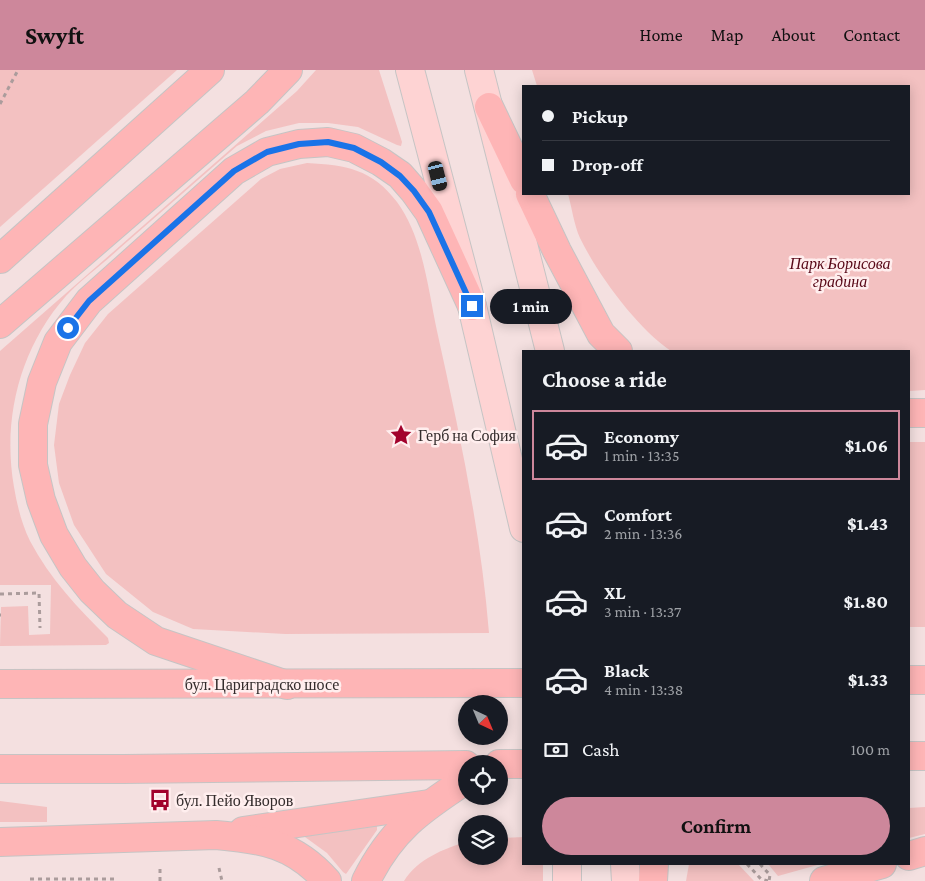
<!DOCTYPE html>
<html lang="en">
<head>
<meta charset="utf-8">
<style>
  body { margin:0; font-family:"Crimson Pro",serif; background:#242831; color:#f1f3f6; height:100vh; display:flex; flex-direction:column; font-size:19px; white-space:nowrap }
  * { box-sizing:border-box; margin:0 }
  p { font-size:16px; color:#9ea1a6 }
  .icon { flex:none; width:28px; height:28px; fill:none; stroke:currentColor; stroke-width:2; stroke-linecap:round; stroke-linejoin:round }
  .map { position:relative; flex:1; overflow:hidden }
  .side { position:absolute; left:522px; top:280px; width:388px; height:515px; display:flex; flex-direction:column; background:#171b24; border-radius:0px; box-shadow:0 2px 12px #0003 }
  .side>* { flex:none }
  .banner { position:absolute; left:522px; top:15px; width:388px; height:110px; border-radius:0px; box-shadow:0 2px 12px #0003; display:grid; align-content:center; height:110px; padding:0 20px; background:#171b24 }
  .needle { width:32px; rotate:136deg }
  .controls { position:absolute; left:458px; top:625px; display:grid; gap:10px }
  .controls a { display:grid; place-items:center; width:50px; height:50px; border-radius:50%; background:#171b24; box-shadow:0 2px 12px #0003; font-size:25px }
  .end { position:absolute; width:22px; height:22px; margin:-11px; border:6px solid #1a73e8; background:#fff; box-shadow:0 0 0 2px #fff }
  .from { border-radius:50% }
  .bubble { position:absolute; height:35px; border-radius:18px; background:#171b24; box-shadow:0 2px 12px #0003; font-size:16px; font-weight:700; line-height:35px; text-align:center }
  .car { position:absolute; width:15px; height:30px; margin:-15px -8px; border-radius:6px; box-shadow:0 0 4px 1px #0007; background:linear-gradient(#222 24%,#8ab4d8 0 40%,#222 0 76%,#8ab4d8 0 86%,#222 0) }
  .banner b { display:flex; align-items:center; gap:18px; height:48px; font-size:19px }
  .banner b+b { border-top:1px solid #363941 }
  .banner i { width:12px; height:12px; background:#f1f3f6 }
  ul { padding:0; list-style:none }
  li { display:flex; align-items:center; gap:15px; height:70px; margin:0 10px 8px; padding:0 10px; border:2px solid transparent; border-radius:0px }
  li div { flex:1 }
  li b { display:block; font-size:19px }
  li em { font-style:normal; font-weight:700 }
  li.active { border-color:#cd879b }
  li>.icon { width:45px; height:45px; stroke-width:1.5 }
  h2 { padding:0 20px; font-size:22px; line-height:60px }
  .pay { display:flex; align-items:center; gap:12px; height:55px; padding:0 20px; font-size:19px }
  .pay p { margin-inline-start:auto }
  .action { display:flex; gap:10px; margin-top:auto; padding:10px 20px }
  .action a { flex:1; height:58px; border-radius:30px; background:#cd879b; color:#111; font-size:20px; font-weight:700; line-height:58px; text-align:center }
  header { display:flex; align-items:center; gap:30px; box-sizing:border-box; height:70px; padding:0 25px; background:#cd879b; color:#111 }
  header strong { font-size:24px }
  nav { display:flex; gap:28px; margin-inline-start:auto; font-size:18px }
  .map>svg:first-child { display:block }
</style>
</head>
<body>
<header>
<strong>Swyft</strong>
<nav><a>Home</a><a>Map</a><a>About</a><a>Contact</a></nav>
</header>
<div class="map">
<svg width="925" height="811" viewBox="0 0 925 811">
  <rect width="100%" height="100%" fill="#f4e0e0"/>
  <!-- green -->
  <g fill="#f3c1c1">
    <path d="M0,0H177L0,157Z"/>
    <path d="M316,0H379L402,72L401,76L397,75L358,57L328,53H299L266,61L237,76C198,110 159,144 120,178C103,194 82,209 66,226C20,278 2,349 14,417C17,435 22,455 30,471C50,509 78,538 108,568L109,573L106,575L0,576L1,537L28,536L29,565L50,564L51,515H0V281L297,21Z"/>
    <path d="M532,0H925V320L909,321V281H671C637,258 598,205 580,168C574,155 572,138 568,124H909V16H537Z"/>
    <path d="M307,93C346,95 372,99 397,132C423,167 428,219 437,261C459,361 481,462 489,563L285,564L193,559L153,542L106,504L74,455L59,413L54,375L59,334L70,305L85,273L108,244L261,109L280,99Z"/>
    <rect x="909" y="372" width="16" height="185"/>
    <path d="M0,731L47,737V752H0Z"/>
    <path d="M925,737V764L909,768V738Z"/>
    <path d="M377,755V760L346,804L343,802L327,783L305,767L303,764Z"/>
    <path d="M524,767V794H543V811H404C418,789 443,779 466,772V786H499V768Z"/>
    <path d="M689,794H738L754,811H686Z"/>
    <path d="M768,794H821L778,806Z"/>
  </g>
  <g fill="none" stroke-linecap="round" stroke-linejoin="round">
    <!-- primary casing -->
    <g stroke="#c6c4c4" stroke-width="30">
      <g id="primary">
        <path d="M410,0L472,236L524,458"/>
        <path d="M479,0L550,281"/>
        <path d="M567,794V811"/>
        <path d="M625,794L626,811"/>
      </g>
    </g>
    <!-- highway casing -->
    <g stroke="#c6c4c4" stroke-width="30">
      <g id="highway">
        <path d="M489,37L524,110"/>
        <path d="M530,124L557,181L601,264L618,281"/>
        <path d="M0,189L210,0"/>
        <path d="M0,254L257,32L288,0"/>
        <path d="M909,343H925"/>
        <path d="M909,610H925"/>
        <path d="M0,614L524,613"/>
        <path d="M287,615L156,571L117,545L92,521L73,497L54,465L41,430L33,395V354L42,312L58,272L89,231L234,101L267,82L299,74L328,72L354,78L381,92L400,105L414,121L429,142L472,236"/>
        <path d="M909,686H925"/>
        <path d="M499,694H524"/>
        <path d="M0,699H124L466,695"/>
        <path d="M243,761L429,734"/>
        <path d="M0,772L216,765C263,769 294,774 327,811"/>
        <path d="M909,786L925,781"/>
        <path d="M366,811C391,760 420,740 466,710"/>
        <path d="M653,811L654,794"/>
        <path d="M824,811L882,794"/>
      </g>
    </g>
    <!-- path -->
    <g stroke="#ab9c9c" stroke-width="3" stroke-dasharray="4 4" stroke-linecap="butt">
      <path d="M0,34L18,0"/>
      <path d="M0,524L39,523L40,558"/>
      <path d="M0,545H1"/>
      <path d="M747,794L761,809L768,811"/>
      <path d="M760,794L770,805L769,811"/>
      <path d="M219,798L222,811"/>
      <path d="M30,809H115"/>
      <path d="M160,811V799"/>
    </g>
    <!-- primary -->
    <use href="#primary" stroke="#fed3d3" stroke-width="28"/>
    <!-- highway -->
    <use href="#highway" stroke="#feb5b6" stroke-width="28"/>
  </g>
  <g fill="none" stroke-linecap="round" stroke-linejoin="round">
    <!-- route -->
    <path stroke="#1a73e8" stroke-width="6" d="M68,258L89,231L234,101L267,82L299,74L328,72L354,78L381,92L400,106L414,121L429,142L472,236"/>
  </g>
  <!-- icons -->
  <defs>
    <g id="sight-bare" transform="scale(1.725)"><path d="M0-6L1.8-2.2L6-1.7L2.9 1.2L3.7 5.4L0 3.3L-3.7 5.4L-2.9 1.2L-6-1.7L-1.8-2.2Z" fill="#a2022c" stroke="#fee" stroke-width="2.5" paint-order="stroke"/></g>
    <g id="bus-bare" transform="scale(1.725)"><path d="M-5-6H5V4H4V6H2V4H-2V6H-4V4H-5ZM-3.5-4V0h7V-4ZM-3.5 1.2v1.5H-2V1.2ZM2 1.2v1.5H3.5V1.2Z" fill="#a2022c" stroke="#fee" stroke-width="2.5" paint-order="stroke"/></g>
  </defs>
  <g fill-rule="evenodd">
    <use href="#sight-bare" x="401" y="365"/>
    <use href="#bus-bare" x="160" y="730"/>
  </g>
  <g text-anchor="middle" stroke-width="5" stroke-linejoin="round" paint-order="stroke">
    <!-- park labels -->
    <g font-size="16" font-style="italic" fill="#580817" stroke="#fee">
      <text x="840" y="199">Парк Борисова<tspan x="840" dy="18">градина</tspan></text>
    </g>
    <!-- poi labels -->
    <g font-size="16" fill="#342c2c" stroke="#fee" text-anchor="start">
      <text x="418" y="371">Герб на София</text>
      <text x="176" y="736">бул. Пейо Яворов</text>
    </g>
    <!-- street labels -->
    <g font-size="16" fill="#342c2c" stroke="#fee">
      <text x="262" y="620">бул. Цариградско шосе</text>
    </g>
  </g>
</svg>
<div class="controls">
<a><svg class="needle" viewBox="-14 -14 28 28"><path d="M0-13l5 13h-10z" fill="#e53935"/><path d="M0 13l5-13h-10z" fill="#9ea1a6"/></svg></a>
<a><svg class="icon" aria-label="locate" viewBox="0 0 24 24"><circle cx="12" cy="12" r="6"/><path d="M12 2v4M12 18v4M2 12h4M18 12h4"/></svg></a>
<a><svg class="icon" aria-label="layers" viewBox="0 0 24 24"><path d="M12 4l9 5-9 5-9-5zM3 14l9 5 9-5"/></svg></a>
</div>
<i class="end from" style="left:68px;top:258px"></i>
<i class="end" style="left:472px;top:236px"></i>
<div class="bubble" style="left:490px;top:219px;width:82px">1 min</div>
<i class="car" style="left:438px;top:106px;rotate:166deg"></i>
<div class="banner">
<b><i class="from"></i>Pickup</b>
<b><i></i>Drop-off</b>
</div>
<section class="side">
<h2>Choose a ride</h2>
<ul>
<li class="active"><svg class="icon" aria-label="car" viewBox="0 0 24 24"><path d="M5 17H2v-5l4-1 3-4h7l3 4 3 1v5h-3M9 17h6M6 11h13"/><circle cx="7" cy="17" r="2"/><circle cx="17" cy="17" r="2"/></svg><div><b>Economy</b><p>1 min · 13:35</p></div><em>$1.06</em></li>
<li><svg class="icon" aria-label="car" viewBox="0 0 24 24"><path d="M5 17H2v-5l4-1 3-4h7l3 4 3 1v5h-3M9 17h6M6 11h13"/><circle cx="7" cy="17" r="2"/><circle cx="17" cy="17" r="2"/></svg><div><b>Comfort</b><p>2 min · 13:36</p></div><em>$1.43</em></li>
<li><svg class="icon" aria-label="car" viewBox="0 0 24 24"><path d="M5 17H2v-5l4-1 3-4h7l3 4 3 1v5h-3M9 17h6M6 11h13"/><circle cx="7" cy="17" r="2"/><circle cx="17" cy="17" r="2"/></svg><div><b>XL</b><p>3 min · 13:37</p></div><em>$1.80</em></li>
<li><svg class="icon" aria-label="car" viewBox="0 0 24 24"><path d="M5 17H2v-5l4-1 3-4h7l3 4 3 1v5h-3M9 17h6M6 11h13"/><circle cx="7" cy="17" r="2"/><circle cx="17" cy="17" r="2"/></svg><div><b>Black</b><p>4 min · 13:38</p></div><em>$1.33</em></li>
</ul>
<div class="pay"><svg class="icon" aria-label="cash" viewBox="0 0 24 24"><path d="M3 7h18v10H3z"/><circle cx="12" cy="12" r="2"/></svg>Cash<p>100 m</p></div>
<div class="action"><a>Confirm</a></div>
</section>
</div>
</body>
</html>
